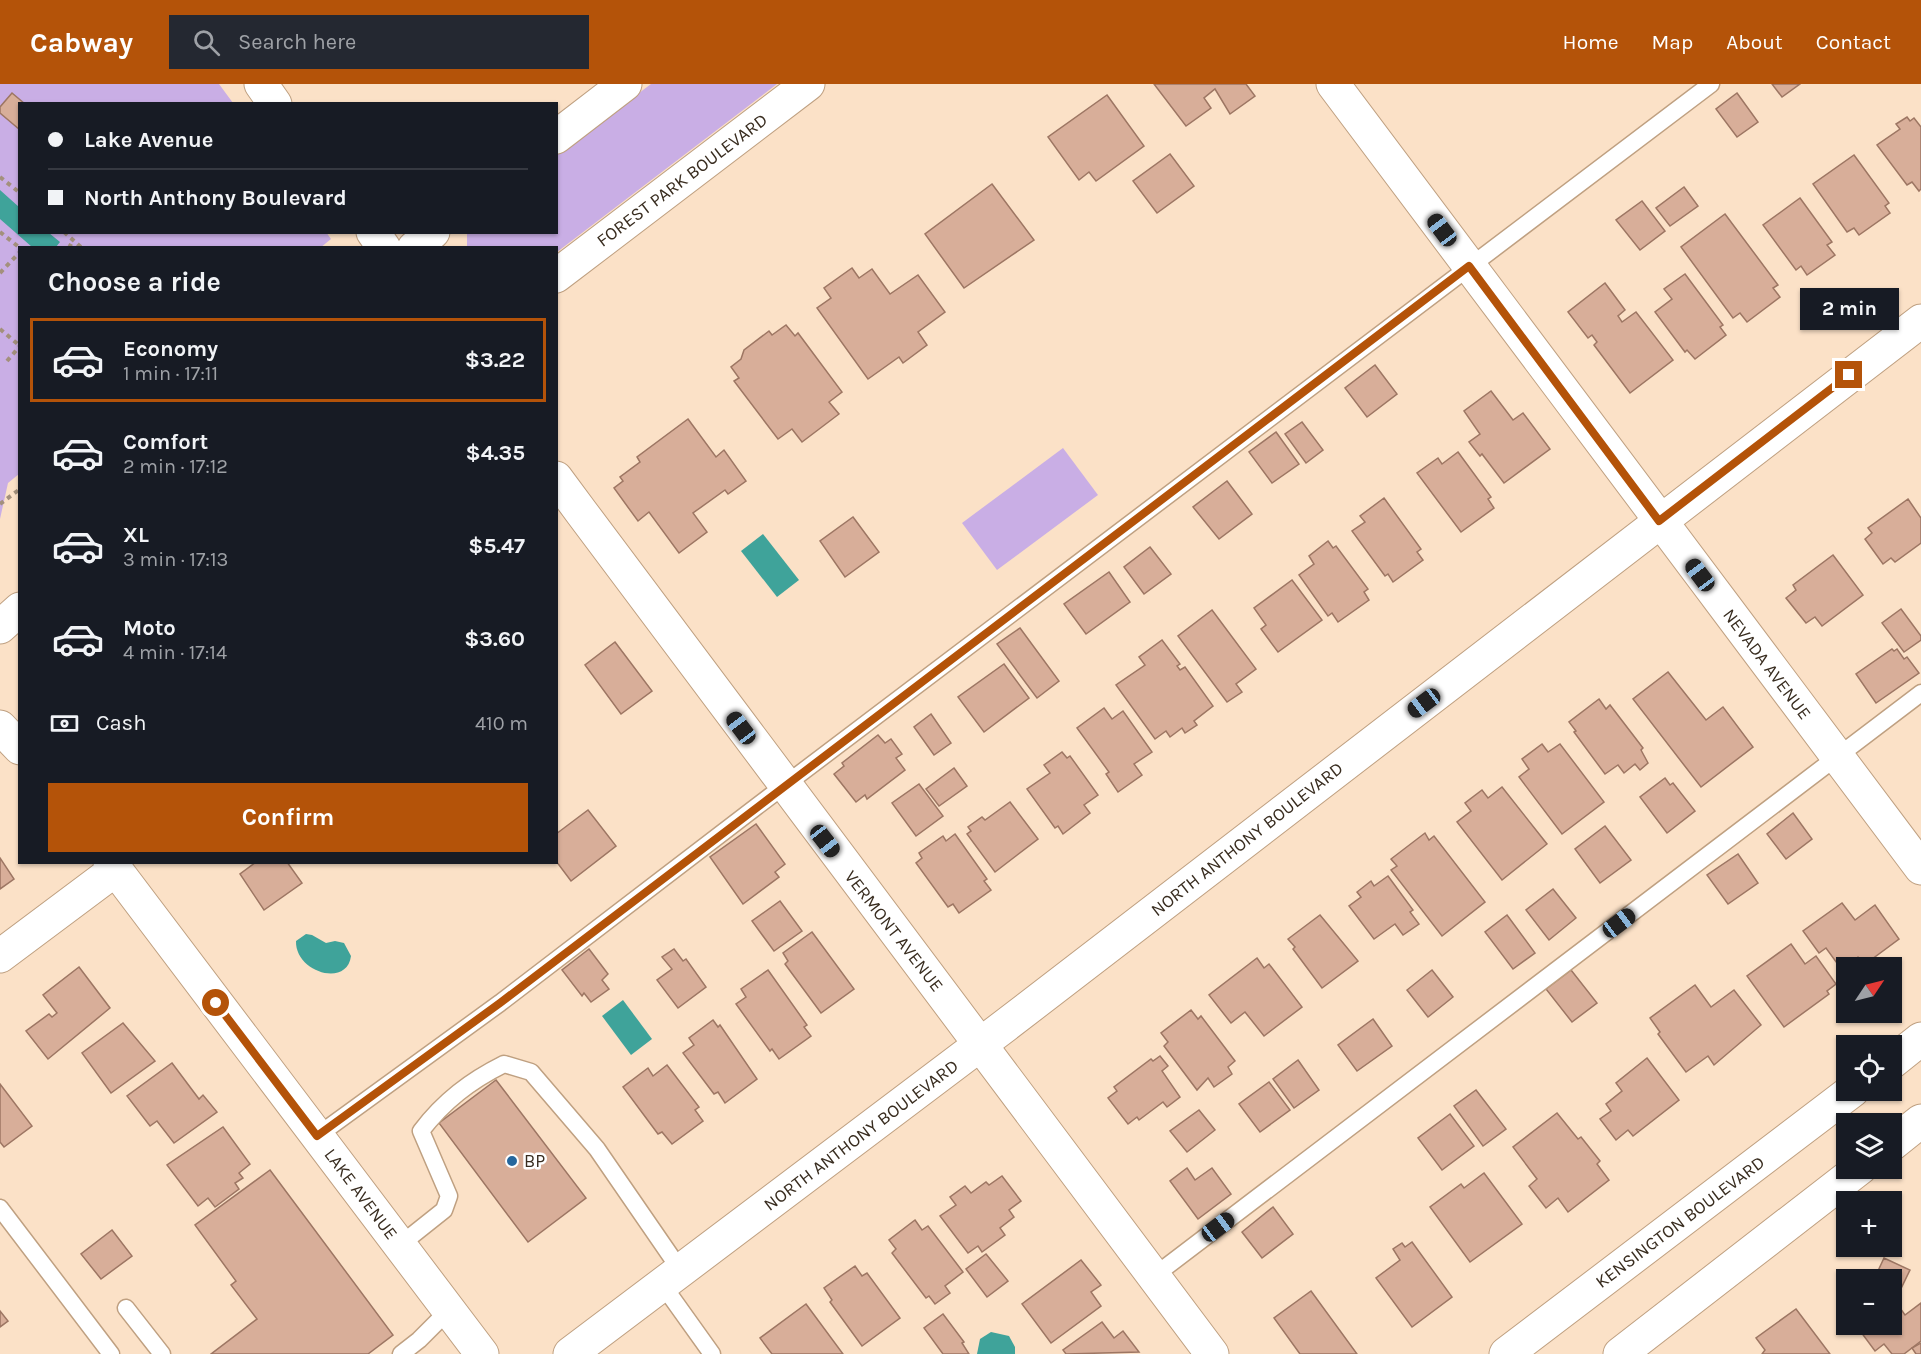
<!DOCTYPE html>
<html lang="en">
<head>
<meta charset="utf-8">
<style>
  body { margin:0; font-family:Karla,sans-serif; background:#242831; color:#f1f3f6; height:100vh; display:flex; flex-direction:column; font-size:22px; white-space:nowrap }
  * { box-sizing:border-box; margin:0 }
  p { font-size:20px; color:#9ea1a6 }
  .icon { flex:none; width:33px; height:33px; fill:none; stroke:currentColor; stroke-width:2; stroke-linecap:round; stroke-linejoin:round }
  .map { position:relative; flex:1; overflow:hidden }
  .drawer { position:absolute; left:18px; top:162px; width:540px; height:618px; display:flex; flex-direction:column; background:#171b24; border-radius:0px; box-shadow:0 2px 4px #0004 }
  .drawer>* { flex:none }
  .top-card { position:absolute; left:18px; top:18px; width:540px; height:132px; border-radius:0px; box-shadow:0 2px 4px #0004; display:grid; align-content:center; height:132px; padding:0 30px; background:#171b24 }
  .needle { width:39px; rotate:55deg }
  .controls { position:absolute; left:1836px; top:873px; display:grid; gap:12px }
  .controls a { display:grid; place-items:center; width:66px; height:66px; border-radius:0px; background:#171b24; box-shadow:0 2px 4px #0004; font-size:30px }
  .end { position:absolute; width:27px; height:27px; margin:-14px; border:8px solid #b45309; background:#fff; box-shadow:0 0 0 3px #fff }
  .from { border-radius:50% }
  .bubble { position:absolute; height:42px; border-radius:0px; background:#171b24; box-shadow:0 2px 4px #0004; font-size:20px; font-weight:700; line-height:42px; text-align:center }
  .car { position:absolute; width:18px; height:36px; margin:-18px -9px; border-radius:8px; box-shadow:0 0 4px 2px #0007; background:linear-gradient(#222 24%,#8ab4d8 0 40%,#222 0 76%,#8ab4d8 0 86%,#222 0) }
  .top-card b { display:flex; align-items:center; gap:21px; height:57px; font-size:22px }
  .top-card b+b { border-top:2px solid #363941 }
  .top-card i { width:15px; height:15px; background:#f1f3f6 }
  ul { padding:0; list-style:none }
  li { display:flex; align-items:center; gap:18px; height:84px; margin:0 12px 9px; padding:0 18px; border:3px solid transparent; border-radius:0px }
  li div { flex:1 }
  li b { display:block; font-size:22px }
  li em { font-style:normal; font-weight:700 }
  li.on { border-color:#b45309 }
  li>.icon { width:54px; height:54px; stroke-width:1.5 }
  h2 { padding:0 30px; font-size:27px; line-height:72px }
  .pay { display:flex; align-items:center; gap:15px; height:66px; padding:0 30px; font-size:22px }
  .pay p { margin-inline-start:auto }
  .action { display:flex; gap:12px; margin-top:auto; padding:12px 30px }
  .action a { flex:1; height:69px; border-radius:0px; background:#b45309; color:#fff; font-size:24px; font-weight:700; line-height:69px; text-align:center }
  header { display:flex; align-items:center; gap:36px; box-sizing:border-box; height:84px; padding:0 30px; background:#b45309; color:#fff }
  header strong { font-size:28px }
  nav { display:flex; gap:33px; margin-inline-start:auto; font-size:21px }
  .search { width:420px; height:54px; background:#242831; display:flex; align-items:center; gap:15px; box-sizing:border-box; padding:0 21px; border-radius:0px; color:#9ea1a6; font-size:22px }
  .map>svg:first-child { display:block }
</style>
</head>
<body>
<header>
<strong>Cabway</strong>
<div class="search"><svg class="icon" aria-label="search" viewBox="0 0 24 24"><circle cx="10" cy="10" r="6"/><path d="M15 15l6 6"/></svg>Search here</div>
<nav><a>Home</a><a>Map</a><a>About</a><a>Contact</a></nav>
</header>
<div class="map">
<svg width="1921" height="1270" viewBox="0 0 1921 1270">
  <rect width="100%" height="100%" fill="#fbe1c7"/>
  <!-- green -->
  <g fill="#c9aee5">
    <path d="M0,0H219L233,19L20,20V148H326L331,155L320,164H20L19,390L8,399L0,435Z"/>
    <path d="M651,0H777L557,168L556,164L467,163V149L556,148L557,71Z"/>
    <path d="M1063,364L1098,411L997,486L962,439Z"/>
  </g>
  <!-- water -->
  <g fill="#3fa39a">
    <path d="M0,106L19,123L20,148L49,149L60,158L56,163H32L0,135Z"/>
    <path d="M763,450L799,496L777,513L741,467Z"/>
    <path d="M306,850L312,851L326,859L335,857L344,859L351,872C347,904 295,888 296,857Z"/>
    <path d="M623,916L652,955L631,971L602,932Z"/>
    <path d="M991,1248L1009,1252L1015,1263V1270H977L980,1255Z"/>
  </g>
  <!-- building -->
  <g fill="#d8ae99" stroke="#9d7663" stroke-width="1.5">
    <path d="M1154,0H1246L1255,12L1230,30L1215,5L1204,14L1211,24L1186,42Z"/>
    <path d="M1772,0H1800L1782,13Z"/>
    <path d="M12,9L25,20H20V46L0,29V23Z"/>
    <path d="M1737,9L1758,38L1737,53L1716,25Z"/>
    <path d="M1107,11L1144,62L1096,97L1089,88L1079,96L1048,53Z"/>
    <path d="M1907,33L1910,37L1914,34L1921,43V105L1919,107L1912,98L1907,101L1877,61L1900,45L1896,40Z"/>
    <path d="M1170,70L1194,102L1157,129L1133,97Z"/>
    <path d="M1854,71L1889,119L1885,122L1890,129L1859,151L1854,144L1847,148L1813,100Z"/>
    <path d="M992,100L1034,156L964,204L925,150Z"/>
    <path d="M1684,103L1698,122L1670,142L1656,124Z"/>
    <path d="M1800,114L1832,158L1827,161L1835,171L1807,191L1801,182L1796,186L1763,141Z"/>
    <path d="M1642,117L1665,147L1640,166L1616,136Z"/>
    <path d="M1725,130L1778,201L1773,204L1780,213L1747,238L1740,229L1733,234L1681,163Z"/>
    <path d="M852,184L859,194L872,185L890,210L918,191L945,228L918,248L927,261L903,279L899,273L868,295L817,224L831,214L824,204Z"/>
    <path d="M1685,190L1723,241L1720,243L1726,251L1695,275L1687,266L1685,268L1655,228L1672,215L1664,205Z"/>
    <path d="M1605,199L1625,226L1618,232L1622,238L1636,228L1673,276L1630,309L1594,261L1597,258L1592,251L1588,254L1568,228Z"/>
    <path d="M786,241L795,252L798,249L842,308L829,318L839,330L802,358L792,345L778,355L734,297L739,294L731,283L741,275L744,266L769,247L772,251Z"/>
    <path d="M1375,281L1397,310L1367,333L1345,304Z"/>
    <path d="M1491,307L1513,336L1523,329L1550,365L1504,399L1482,370L1480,372L1469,358L1480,350L1464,327Z"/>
    <path d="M688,335L716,373L724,366L746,397L728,410L725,406L693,429L707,448L679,469L649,428L638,437L614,404L623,397L620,393L640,378L637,373Z"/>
    <path d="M1302,338L1323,366L1306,379L1285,350Z"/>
    <path d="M1276,348L1299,380L1272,399L1249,368Z"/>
    <path d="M1458,368L1491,413L1488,415L1494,424L1461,448L1417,389L1438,374L1442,380Z"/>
    <path d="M1227,397L1252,430L1219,455L1193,423Z"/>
    <path d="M1384,414L1421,465L1417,468L1423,476L1393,498L1388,490L1385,492L1352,447L1365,438L1360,432Z"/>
    <path d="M1908,415L1921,434V459L1895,478L1891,474L1883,480L1865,455L1872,449L1868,444Z"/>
    <path d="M853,433L879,468L845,493L820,457Z"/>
    <path d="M1328,457L1333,464L1336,462L1368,505L1364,508L1369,516L1338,538L1332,529L1328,532L1299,491L1314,480L1309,472Z"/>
    <path d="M1150,463L1171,490L1144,510L1124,483Z"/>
    <path d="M1833,471L1863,511L1822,542L1815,533L1806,539L1786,514L1796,506L1793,501Z"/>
    <path d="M1109,488L1130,518L1086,550L1064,520Z"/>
    <path d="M1292,496L1322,536L1278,568L1261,545L1266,541L1254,524Z"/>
    <path d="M1901,525L1921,552V556L1904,568L1882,539Z"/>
    <path d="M1212,526L1256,585L1236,600L1242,608L1227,618L1178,552Z"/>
    <path d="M1020,544L1059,597L1037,614L997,560Z"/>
    <path d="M1162,556L1180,580L1177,582L1180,586L1185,583L1213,622L1194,637L1197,641L1185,649L1182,644L1170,653L1166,647L1155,655L1116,601L1145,581L1139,573Z"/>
    <path d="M615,558L652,607L621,630L585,581Z"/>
    <path d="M1892,565L1894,567L1897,565L1904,575L1907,573L1919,589L1876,619L1856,590Z"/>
    <path d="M1004,580L1029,614L984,648L958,613Z"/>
    <path d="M1668,588L1706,636L1723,623L1753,663L1701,703L1633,615Z"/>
    <path d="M1599,615L1606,625L1610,621L1643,664L1641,666L1648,679L1640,686L1635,680L1624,689L1618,681L1605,690L1574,648L1576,647L1569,638Z"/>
    <path d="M1104,624L1112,635L1123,627L1152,668L1134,680L1142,691L1118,708L1106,690L1109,688L1077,644Z"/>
    <path d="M931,630L951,659L934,671L914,643Z"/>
    <path d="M878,651L885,659L891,655L902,670L896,674L905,686L867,715L865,711L856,718L834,690L844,682L842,679Z"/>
    <path d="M1542,660L1548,668L1560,660L1604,718L1562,750L1519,693L1529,685L1522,675Z"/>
    <path d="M1062,668L1067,674L1070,672L1098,711L1084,721L1090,729L1063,750L1058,742L1055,744L1027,705L1050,689L1044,681Z"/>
    <path d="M954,684L967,702L939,722L926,705Z"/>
    <path d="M1665,694L1670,701L1673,699L1695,727L1667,749L1640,713Z"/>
    <path d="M919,700L943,732L916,752L892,719Z"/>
    <path d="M1502,703L1547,760L1502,796L1457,738L1471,727L1465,719L1482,706L1488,714Z"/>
    <path d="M1010,718L1038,755L995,788L967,750L971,747L968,743L982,733L985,736Z"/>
    <path d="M588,726L616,762L571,797L556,777V750Z"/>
    <path d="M1793,729L1812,755L1786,775L1767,750Z"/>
    <path d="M756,740L785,780L775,788L779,793L743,820L710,773Z"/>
    <path d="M1605,742L1631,776L1600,799L1575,765Z"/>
    <path d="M1425,749L1429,756L1434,752L1485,818L1442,852L1391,786L1397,782L1391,775Z"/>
    <path d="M955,750L987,795L984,797L991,806L959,829L953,820L948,823L916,779L922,774L919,769L943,752L946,757Z"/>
    <path d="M1738,770L1758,799L1728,820L1707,791Z"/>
    <path d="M0,774L14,795L0,805Z"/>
    <path d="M256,778H287L302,799L264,826L240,790Z"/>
    <path d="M1388,792L1413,826L1410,828L1419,840L1403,851L1395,840L1374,855L1349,822L1361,813L1357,808L1371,797L1374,802Z"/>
    <path d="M1553,805L1576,834L1549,856L1526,826Z"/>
    <path d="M780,817L802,847L774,867L752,837Z"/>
    <path d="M1842,819L1855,836L1875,821L1899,855L1864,881L1858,873L1842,886L1826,864L1819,869L1803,847Z"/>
    <path d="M1320,831L1358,877L1322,904L1293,865L1295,863L1288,855Z"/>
    <path d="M1507,831L1535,869L1513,885L1485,848Z"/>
    <path d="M812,848L854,905L821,929L785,880L788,877L783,869Z"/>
    <path d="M1791,860L1805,880L1816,872L1836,900L1827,907L1829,910L1784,943L1747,892Z"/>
    <path d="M589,865L608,890L602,896L609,905L591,918L584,909L582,912L562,886Z"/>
    <path d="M674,865L683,877L686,875L706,903L678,924L657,896L672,885L662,873Z"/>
    <path d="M1257,874L1264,884L1269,880L1302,923L1264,952L1245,928L1231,939L1209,911Z"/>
    <path d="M79,883L110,924L48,975L26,947L49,930L52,933L57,929L43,911Z"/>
    <path d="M768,886L807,941L804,943L811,952L779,975L772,965L770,967L736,920L746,913L741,905Z"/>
    <path d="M1432,886L1453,913L1428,933L1407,906Z"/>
    <path d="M1571,886L1597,919L1572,938L1546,905Z"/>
    <path d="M1695,901L1711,923L1734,906L1761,941L1714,981L1708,972L1686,988L1658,950L1660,948L1650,934Z"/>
    <path d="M1191,926L1198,935L1201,932L1235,977L1228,983L1232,990L1214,1003L1208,994L1197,1006L1164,962L1168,958L1161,949Z"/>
    <path d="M1373,935L1392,962L1357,987L1338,961Z"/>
    <path d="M713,936L718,943L720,941L757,995L725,1019L718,1008L714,1010L683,969L694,961L689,954Z"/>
    <path d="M123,939L155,977L111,1009L82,969Z"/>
    <path d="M1160,972L1168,982L1162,987L1180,1013L1167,1023L1163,1018L1139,1036L1137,1033L1128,1040L1108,1014L1117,1007L1114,1003L1151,975L1153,977Z"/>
    <path d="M1647,974L1679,1016L1633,1052L1628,1046L1616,1056L1600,1035L1611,1027L1606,1020L1622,1007L1616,999Z"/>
    <path d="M1298,976L1319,1006L1294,1024L1273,995Z"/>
    <path d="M172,979L199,1015L203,1011L217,1028L174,1059L157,1037L150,1042L127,1012Z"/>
    <path d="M667,981L699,1023L695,1026L703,1037L672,1060L662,1048L658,1050L623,1003L648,984L653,992Z"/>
    <path d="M496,996L586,1114L528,1158L439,1039Z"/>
    <path d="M1269,998L1290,1026L1260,1048L1239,1020Z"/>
    <path d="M0,1000L32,1042L4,1063L0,1058Z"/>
    <path d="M1476,1006L1506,1045L1483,1062L1454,1022Z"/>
    <path d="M1199,1026L1215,1046L1187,1068L1170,1047Z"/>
    <path d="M1557,1029L1578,1055L1581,1053L1600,1077L1597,1080L1609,1096L1568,1128L1558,1114L1546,1124L1529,1102L1537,1095L1513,1063Z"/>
    <path d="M1450,1030L1474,1062L1442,1086L1418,1054Z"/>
    <path d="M223,1043L250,1080L239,1089L243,1094L235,1099L239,1105L215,1123L208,1114L198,1122L167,1081Z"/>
    <path d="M1187,1084L1195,1096L1212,1084L1231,1110L1198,1135L1170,1097Z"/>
    <path d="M270,1086L393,1251L368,1270H211L257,1235L231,1201L236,1197L195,1141Z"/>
    <path d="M1484,1089L1522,1140L1470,1178L1430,1123L1461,1100L1464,1104Z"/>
    <path d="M1002,1092L1021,1117L1009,1126L1014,1133L1000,1144L1005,1151L982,1168L978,1162L968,1169L940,1132L956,1121L950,1113L965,1102L971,1109L986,1098L989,1101Z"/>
    <path d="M1273,1123L1293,1150L1262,1174L1242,1148Z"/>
    <path d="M915,1136L922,1146L928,1142L963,1188L945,1202L950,1209L935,1220L929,1212L926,1214L892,1169L896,1165L889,1156Z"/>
    <path d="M112,1146L132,1172L101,1195L81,1170Z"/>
    <path d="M1412,1158L1452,1213L1412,1243L1376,1194L1400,1176L1393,1165L1402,1159L1405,1163Z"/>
    <path d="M986,1170L1008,1197L987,1213L966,1185Z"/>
    <path d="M1884,1174L1910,1186L1895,1217L1905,1231L1921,1219V1257L1904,1270H1892L1884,1260L1875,1267L1855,1240H1892V1196H1869L1877,1189Z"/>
    <path d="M1081,1176L1101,1201L1091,1208L1101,1222L1051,1259L1022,1220Z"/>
    <path d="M855,1182L862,1192L867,1189L900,1234L862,1262L830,1218L832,1216L824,1204Z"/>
    <path d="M1311,1207L1357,1270H1300L1274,1234Z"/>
    <path d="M806,1220L843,1270H772L760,1254Z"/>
    <path d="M1796,1225L1830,1270H1762L1765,1266L1756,1254Z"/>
    <path d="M0,1227L8,1237L0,1243Z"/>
    <path d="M943,1230L964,1258L962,1259L969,1270H943L924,1244Z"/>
    <path d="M1102,1238L1114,1254L1123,1247L1139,1268L1066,1270L1063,1266Z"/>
    <path d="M1921,1259V1270H1916L1912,1264Z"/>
  </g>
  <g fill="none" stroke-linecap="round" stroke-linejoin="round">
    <!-- lane casing -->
    <g stroke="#bfa081" stroke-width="19">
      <g id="lane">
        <path d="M317,1052L500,919L756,723L1711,0"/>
        <path d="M0,1124L111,1270"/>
        <path d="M400,1161L444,1126L449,1112L421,1047C444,1017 470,997 504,980L531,988L597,1065L681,1187"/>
        <path d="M1154,1192L1921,609"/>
        <path d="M662,1200L712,1270"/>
        <path d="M126,1224L162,1270"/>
        <path d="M401,1270L419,1256L449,1226"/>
      </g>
    </g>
    <!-- street casing -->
    <g stroke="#bfa081" stroke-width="35">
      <g id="street">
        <path d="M261,0L275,20"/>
        <path d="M1333,0L1921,784"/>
        <path d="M556,53L625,0"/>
        <path d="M373,148L384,164"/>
        <path d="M414,164L433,148"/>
        <path d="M556,192L808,0"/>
        <path d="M556,394C773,687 994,977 1212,1270"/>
        <path d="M0,543L20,525"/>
        <path d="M0,872L115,786"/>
        <path d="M1892,978L1921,955"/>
        <path d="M1892,1060L1921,1037"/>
        <path d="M1506,1270L1853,1006"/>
        <path d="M1620,1270L1860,1084"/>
      </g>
    </g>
    <!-- secondary casing -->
    <g stroke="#bfa081" stroke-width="35">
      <g id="secondary">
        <path d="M0,643L20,664"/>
        <path d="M110,778L482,1270"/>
      </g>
    </g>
    <!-- primary casing -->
    <g stroke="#bfa081" stroke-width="35">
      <path id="primary" d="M570,1270L1006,941L1921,237"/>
    </g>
    <!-- path -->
    <g stroke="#a3907c" stroke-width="4" stroke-dasharray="4.5 4.5" stroke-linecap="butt">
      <path d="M0,93L20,109"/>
      <path d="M0,148L20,164"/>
      <path d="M64,148L82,164"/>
      <path d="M69,164L73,156"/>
      <path d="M0,189L20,168"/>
      <path d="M0,245L20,262"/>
      <path d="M7,277L20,262"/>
      <path d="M0,420L20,405"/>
    </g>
    <!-- lane -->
    <use href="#lane" stroke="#fff" stroke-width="16"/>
    <!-- street -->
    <use href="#street" stroke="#fff" stroke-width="33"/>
    <!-- secondary -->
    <use href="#secondary" stroke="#fff" stroke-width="33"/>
    <!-- primary -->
    <use href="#primary" stroke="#fff" stroke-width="33"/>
  </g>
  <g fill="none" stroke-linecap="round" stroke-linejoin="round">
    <!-- route -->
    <path stroke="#b45309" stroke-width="8" d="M216,919L317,1052L500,919L1469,182L1659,437L1849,291"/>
  </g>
  <!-- markers -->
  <circle fill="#26679d" stroke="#fff" stroke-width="2" cx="512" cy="1077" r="6"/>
  <g text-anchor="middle" stroke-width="5" stroke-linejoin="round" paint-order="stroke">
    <!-- street labels -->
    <g font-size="18" fill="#392d20" stroke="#fff">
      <text transform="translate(682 96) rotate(-37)" y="6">FOREST PARK BOULEVARD</text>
      <text transform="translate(1767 580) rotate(53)" y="6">NEVADA AVENUE</text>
      <text transform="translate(1247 755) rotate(-38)" y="6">NORTH ANTHONY BOULEVARD</text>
      <text transform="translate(894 847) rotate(52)" y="6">VERMONT AVENUE</text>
      <text transform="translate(861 1051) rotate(-37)" y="6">NORTH ANTHONY BOULEVARD</text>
      <text transform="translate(361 1110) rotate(53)" y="6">LAKE AVENUE</text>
      <text transform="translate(1680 1138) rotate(-37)" y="6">KENSINGTON BOULEVARD</text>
    </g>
    <!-- poi labels -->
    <g font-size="18" fill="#392d20" stroke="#fff" text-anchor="start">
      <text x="524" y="1083">BP</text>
    </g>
  </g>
</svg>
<div class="controls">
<a><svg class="needle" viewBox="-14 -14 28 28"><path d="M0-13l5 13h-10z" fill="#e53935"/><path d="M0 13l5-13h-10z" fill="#9ea1a6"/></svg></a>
<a><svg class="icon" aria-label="locate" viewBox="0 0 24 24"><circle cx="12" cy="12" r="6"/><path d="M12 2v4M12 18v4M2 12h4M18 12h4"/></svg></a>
<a><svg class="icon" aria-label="layers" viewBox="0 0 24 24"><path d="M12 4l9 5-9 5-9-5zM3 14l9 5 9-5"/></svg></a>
<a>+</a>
<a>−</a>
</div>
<i class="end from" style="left:216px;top:919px"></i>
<i class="end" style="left:1849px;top:291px"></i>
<div class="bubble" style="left:1800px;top:204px;width:99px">2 min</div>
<i class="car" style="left:1442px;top:146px;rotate:323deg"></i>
<i class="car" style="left:1700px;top:491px;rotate:323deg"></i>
<i class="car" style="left:1424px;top:619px;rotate:233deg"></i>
<i class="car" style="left:741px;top:644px;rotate:323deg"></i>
<i class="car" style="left:825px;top:757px;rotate:142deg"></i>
<i class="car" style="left:1619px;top:839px;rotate:53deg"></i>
<i class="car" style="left:1218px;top:1143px;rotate:53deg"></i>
<div class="top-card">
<b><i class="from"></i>Lake Avenue</b>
<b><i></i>North Anthony Boulevard</b>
</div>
<section class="drawer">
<h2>Choose a ride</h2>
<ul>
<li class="on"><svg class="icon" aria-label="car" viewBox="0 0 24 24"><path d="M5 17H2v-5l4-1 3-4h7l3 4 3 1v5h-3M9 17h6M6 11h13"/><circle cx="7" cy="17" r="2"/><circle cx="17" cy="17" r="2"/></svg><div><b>Economy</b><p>1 min · 17:11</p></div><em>$3.22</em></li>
<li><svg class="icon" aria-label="car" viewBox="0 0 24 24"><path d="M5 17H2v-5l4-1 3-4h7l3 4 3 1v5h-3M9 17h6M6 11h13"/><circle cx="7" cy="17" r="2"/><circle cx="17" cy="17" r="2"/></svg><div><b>Comfort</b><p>2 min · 17:12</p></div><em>$4.35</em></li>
<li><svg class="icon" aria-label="car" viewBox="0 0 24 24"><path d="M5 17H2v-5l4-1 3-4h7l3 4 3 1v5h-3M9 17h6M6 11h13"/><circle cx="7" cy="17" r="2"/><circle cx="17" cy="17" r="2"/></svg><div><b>XL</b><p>3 min · 17:13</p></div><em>$5.47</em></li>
<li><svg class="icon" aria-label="car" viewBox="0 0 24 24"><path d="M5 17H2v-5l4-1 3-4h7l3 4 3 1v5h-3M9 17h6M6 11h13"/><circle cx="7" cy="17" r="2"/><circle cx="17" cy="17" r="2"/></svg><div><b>Moto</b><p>4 min · 17:14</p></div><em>$3.60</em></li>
</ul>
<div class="pay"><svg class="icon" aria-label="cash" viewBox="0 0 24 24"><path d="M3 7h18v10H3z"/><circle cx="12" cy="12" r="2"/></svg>Cash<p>410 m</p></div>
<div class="action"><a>Confirm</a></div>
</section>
</div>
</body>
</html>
